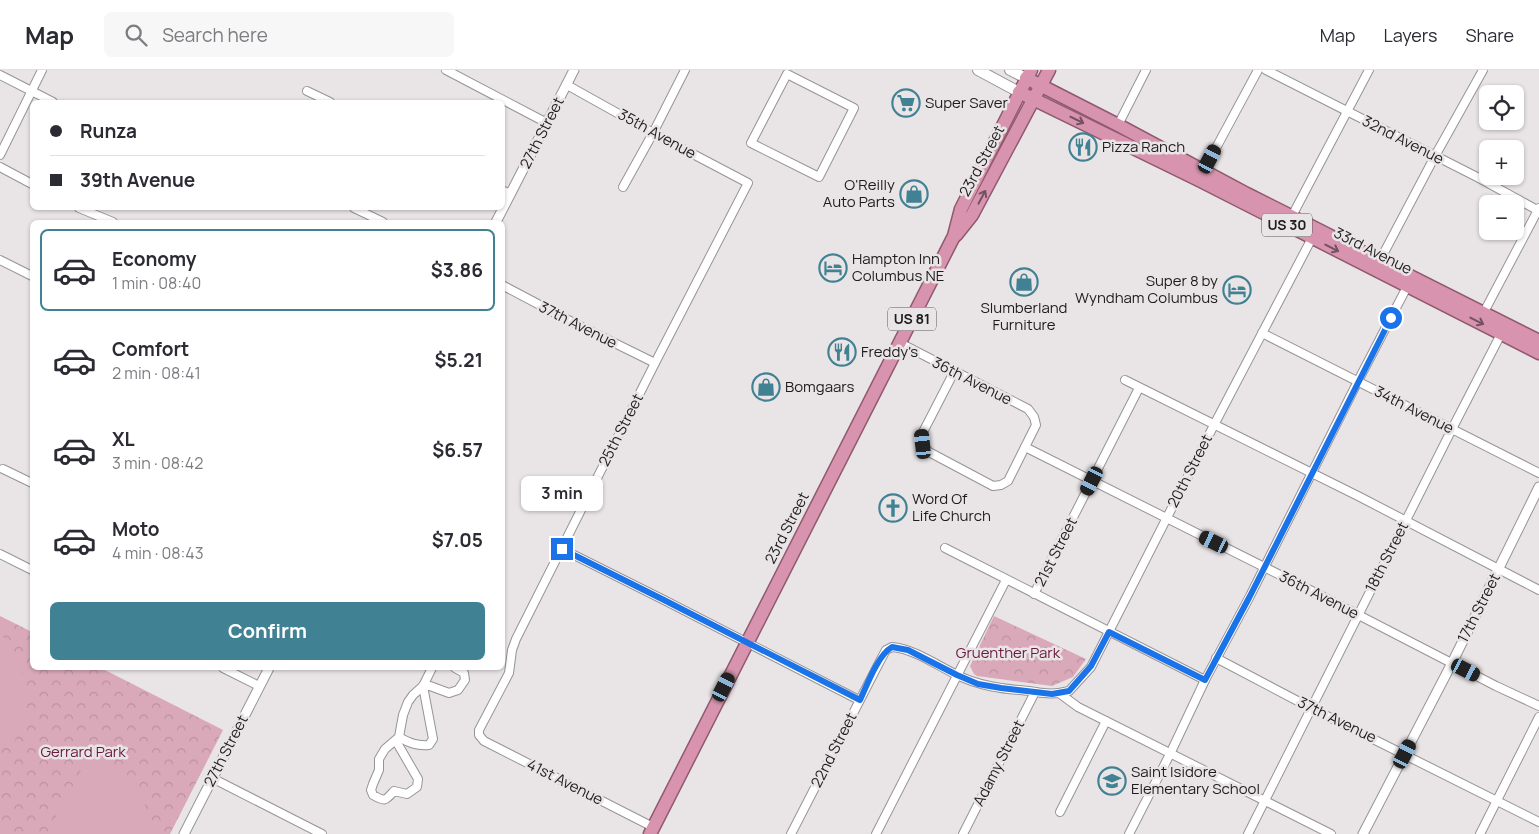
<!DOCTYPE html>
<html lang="en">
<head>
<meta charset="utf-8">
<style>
  body { margin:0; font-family:Manrope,sans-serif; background:#f7f7f7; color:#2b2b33; height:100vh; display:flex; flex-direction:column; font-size:19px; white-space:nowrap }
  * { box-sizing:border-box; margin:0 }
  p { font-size:16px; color:#7c7c81 }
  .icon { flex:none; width:28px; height:28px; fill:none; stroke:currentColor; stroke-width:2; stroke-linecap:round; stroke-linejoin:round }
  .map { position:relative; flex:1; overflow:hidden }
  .sheet { position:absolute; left:30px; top:150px; width:475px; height:450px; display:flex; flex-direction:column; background:#fff; border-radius:8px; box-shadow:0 1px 4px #0004 }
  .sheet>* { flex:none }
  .banner { position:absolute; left:30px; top:30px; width:475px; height:110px; border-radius:8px; box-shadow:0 1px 4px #0004; display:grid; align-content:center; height:110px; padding:0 20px; background:#fff }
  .fabs { position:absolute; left:1479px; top:15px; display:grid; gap:10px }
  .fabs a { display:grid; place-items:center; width:45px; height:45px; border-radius:8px; background:#fff; box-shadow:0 1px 4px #0004; font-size:25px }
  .end { position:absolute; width:22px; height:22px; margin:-11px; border:6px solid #1a73e8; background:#fff; box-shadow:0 0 0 2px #fff }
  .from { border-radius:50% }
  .bubble { position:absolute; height:35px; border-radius:8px; background:#fff; box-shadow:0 1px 4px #0004; font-size:16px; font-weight:700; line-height:35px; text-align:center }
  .car { position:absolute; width:15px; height:30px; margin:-15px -8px; border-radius:6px; box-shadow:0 0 4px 1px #0007; background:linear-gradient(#222 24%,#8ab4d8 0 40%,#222 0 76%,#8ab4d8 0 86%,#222 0) }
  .banner b { display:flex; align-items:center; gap:18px; height:48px; font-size:19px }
  .banner b+b { border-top:1px solid #e1e1e2 }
  .banner i { width:12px; height:12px; background:#2b2b33 }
  ul { padding:9px 0 0; list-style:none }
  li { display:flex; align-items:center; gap:15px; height:82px; margin:0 10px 8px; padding:0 10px; border:2px solid transparent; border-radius:8px }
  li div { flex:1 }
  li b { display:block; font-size:19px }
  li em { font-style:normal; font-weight:700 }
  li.on { border-color:#408193 }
  li>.icon { width:45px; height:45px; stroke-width:1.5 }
  .cta { display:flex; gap:10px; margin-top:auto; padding:10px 20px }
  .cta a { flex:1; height:58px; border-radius:8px; background:#408193; color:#fff; font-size:20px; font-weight:700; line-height:58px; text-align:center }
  header { display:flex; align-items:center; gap:30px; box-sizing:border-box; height:70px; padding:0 25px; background:#fff; border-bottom:1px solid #e1e1e2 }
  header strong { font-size:24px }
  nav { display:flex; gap:28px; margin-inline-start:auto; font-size:18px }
  .search { width:350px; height:45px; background:#f7f7f7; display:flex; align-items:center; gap:12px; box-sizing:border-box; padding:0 18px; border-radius:8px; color:#7c7c81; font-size:19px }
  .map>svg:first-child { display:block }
</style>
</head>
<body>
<header>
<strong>Map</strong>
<div class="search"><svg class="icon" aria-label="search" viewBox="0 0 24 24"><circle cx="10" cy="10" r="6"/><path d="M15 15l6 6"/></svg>Search here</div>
<nav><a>Map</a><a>Layers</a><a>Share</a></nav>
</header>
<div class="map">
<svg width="1539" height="764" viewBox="0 0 1539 764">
  <defs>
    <pattern id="park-crowns" width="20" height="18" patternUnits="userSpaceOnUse" patternTransform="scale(1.25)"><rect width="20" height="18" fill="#d9a9b9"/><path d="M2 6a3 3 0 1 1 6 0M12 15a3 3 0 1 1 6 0" fill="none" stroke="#ba919f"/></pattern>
  </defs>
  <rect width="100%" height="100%" fill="#e9e4e5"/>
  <!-- park -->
  <g fill="url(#park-crowns)">
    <path d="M0,546L32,562V598H101L223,660L170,764H0Z"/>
    <path d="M994,546L1086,589L1073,607L1052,616L977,606L974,604L970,596Z"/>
  </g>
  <!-- pitch -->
  <g fill="#d9a9b9">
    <path d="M0,564C22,583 32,624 23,651C21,659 17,666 14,673L0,666Z"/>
    <path d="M92,680C125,698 150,724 150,764H49L52,757V754Z"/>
  </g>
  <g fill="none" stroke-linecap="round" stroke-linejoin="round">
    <!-- minor casing -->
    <g stroke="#989395" stroke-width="10">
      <g id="minor">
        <path d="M446,0L547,53"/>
        <path d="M1266,0L1479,108L1539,141"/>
        <path d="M787,4L854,38L819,107L751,73Z"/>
        <path d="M0,5L53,32"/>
        <path d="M567,15L653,63L748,113L655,293L516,569L512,580L509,603L479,660V665L484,671L653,757"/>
        <path d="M307,21L330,32"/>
        <path d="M1118,55L1146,0"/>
        <path d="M0,85L42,0"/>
        <path d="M0,97L32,114"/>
        <path d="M1202,104L1258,0"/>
        <path d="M623,117L653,63L685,0"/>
        <path d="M502,120L510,124"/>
        <path d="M79,138L113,152"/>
        <path d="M354,138L383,152"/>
        <path d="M1292,146L1369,0"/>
        <path d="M0,190L32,206"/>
        <path d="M1378,194L1435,86L1483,0"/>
        <path d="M502,215L572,252L655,293"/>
        <path d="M1484,242L1539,138"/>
        <path d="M1262,263L1539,403"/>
        <path d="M900,273L1028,339L1034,347L1036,355L1008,411L1001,415L993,416L929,382L923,375L922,364L954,302"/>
        <path d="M1125,310L1360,427L1539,520"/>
        <path d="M1025,377L1312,521L1496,616L1539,636"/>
        <path d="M3,399L32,413"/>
        <path d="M945,478L1205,610"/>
        <path d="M562,479L664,530L859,630"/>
        <path d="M0,484L32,500"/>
        <path d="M1034,524L1139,318"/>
        <path d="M1216,588L1311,638L1539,752"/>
        <path d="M223,598L259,616"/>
        <path d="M1059,623L1069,621L1091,597L1214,355L1312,168"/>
        <path d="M399,667C409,673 417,676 429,675L433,669L423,616H430L449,623L458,620L465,610L464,603L455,598"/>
        <path d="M396,671L418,709L417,717L407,724L394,721C385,731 385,732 373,725L371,720L373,714L379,700V689L385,679L399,667L403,645L408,632L413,625L423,616L432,598"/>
        <path d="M212,708L322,764"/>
        <path d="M1060,742L1106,651"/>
        <path d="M791,764L879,593L886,580L892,577C914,579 935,594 955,604C978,616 1003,619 1029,621C1039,623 1049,624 1059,623L1078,637L1331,764"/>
        <path d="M876,764L1006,510"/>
        <path d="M963,764L1035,622"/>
        <path d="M1129,764L1170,684L1205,610L1250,526L1358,311L1409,213"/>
        <path d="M1248,764L1452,359L1501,264"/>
        <path d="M1480,764L1539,647"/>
      </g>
    </g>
    <!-- tertiary casing -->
    <g stroke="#989395" stroke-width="11">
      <g id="tertiary">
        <path d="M496,152L574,0"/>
        <path d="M184,764L269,598"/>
        <path d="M1363,764L1452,593L1539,417"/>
      </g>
    </g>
    <!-- secondary casing -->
    <g stroke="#989395" stroke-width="12">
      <g id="secondary">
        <path d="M978,0L1019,22"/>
        <path d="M1010,0L1026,8"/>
      </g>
    </g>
    <!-- trunk casing -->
    <g stroke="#90596e" stroke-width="15">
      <g id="trunk">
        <path d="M1026,8L1118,55L1247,124L1539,271"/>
        <path d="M1019,22L1199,110L1539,283"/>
        <path d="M956,165L972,145L1049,0"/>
        <path d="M650,764L954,166L961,139L1031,0"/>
      </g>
    </g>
    <!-- minor -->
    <use href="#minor" stroke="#fff" stroke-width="8"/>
    <!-- tertiary -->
    <use href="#tertiary" stroke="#fff" stroke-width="9"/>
    <!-- secondary -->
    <use href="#secondary" stroke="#fff" stroke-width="10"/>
    <!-- trunk -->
    <use href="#trunk" stroke="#d894ae" stroke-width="12"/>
  </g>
  <!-- one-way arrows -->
  <defs><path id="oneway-shaft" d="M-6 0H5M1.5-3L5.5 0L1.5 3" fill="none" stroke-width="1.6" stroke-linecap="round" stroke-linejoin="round" transform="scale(1.25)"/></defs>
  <g stroke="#72525e">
    <use href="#oneway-shaft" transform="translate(1077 50) rotate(26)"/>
    <use href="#oneway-shaft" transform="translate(982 127) rotate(-62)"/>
    <use href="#oneway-shaft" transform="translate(1332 178) rotate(27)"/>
    <use href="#oneway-shaft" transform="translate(1477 251) rotate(27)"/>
  </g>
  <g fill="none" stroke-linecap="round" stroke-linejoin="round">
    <!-- route -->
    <path stroke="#1a73e8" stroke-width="6" d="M562,479L664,530L860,630C867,615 878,585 892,577L908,580L957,605L978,614L1001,618L1052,624L1069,621L1091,596L1109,562L1205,610L1250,526L1391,248"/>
  </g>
  <!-- icons -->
  <defs>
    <g id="supermarket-ring" transform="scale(1.4375)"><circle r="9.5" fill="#e9e4e5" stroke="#408193" stroke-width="1.5"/><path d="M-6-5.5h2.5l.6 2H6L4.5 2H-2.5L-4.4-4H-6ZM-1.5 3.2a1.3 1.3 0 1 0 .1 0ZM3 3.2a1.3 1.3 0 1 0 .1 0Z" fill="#408193"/></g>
    <g id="restaurant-ring" transform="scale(1.4375)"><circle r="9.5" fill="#e9e4e5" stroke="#408193" stroke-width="1.5"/><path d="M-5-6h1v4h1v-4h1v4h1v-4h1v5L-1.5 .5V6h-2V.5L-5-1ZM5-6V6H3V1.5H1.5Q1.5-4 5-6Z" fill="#408193"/></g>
    <g id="shop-ring" transform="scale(1.4375)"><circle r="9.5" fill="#e9e4e5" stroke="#408193" stroke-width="1.5"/><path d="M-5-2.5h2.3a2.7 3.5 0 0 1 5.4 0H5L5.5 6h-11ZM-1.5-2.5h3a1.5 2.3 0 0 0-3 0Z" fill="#408193"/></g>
    <g id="hotel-ring" transform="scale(1.4375)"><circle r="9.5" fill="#e9e4e5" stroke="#408193" stroke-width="1.5"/><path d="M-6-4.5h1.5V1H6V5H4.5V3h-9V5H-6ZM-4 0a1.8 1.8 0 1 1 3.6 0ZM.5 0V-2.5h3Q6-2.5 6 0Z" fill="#408193"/></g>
    <g id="church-ring" transform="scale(1.4375)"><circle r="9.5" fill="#e9e4e5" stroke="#408193" stroke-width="1.5"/><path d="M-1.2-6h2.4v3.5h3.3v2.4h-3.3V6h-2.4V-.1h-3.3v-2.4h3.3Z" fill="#408193"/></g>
    <g id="school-ring" transform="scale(1.4375)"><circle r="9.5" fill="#e9e4e5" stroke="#408193" stroke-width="1.5"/><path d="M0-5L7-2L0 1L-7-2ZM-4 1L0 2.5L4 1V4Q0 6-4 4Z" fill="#408193"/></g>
  </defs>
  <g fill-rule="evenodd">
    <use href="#supermarket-ring" x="906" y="33"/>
    <use href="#restaurant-ring" x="1083" y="77"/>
    <use href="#shop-ring" x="914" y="124"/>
    <use href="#hotel-ring" x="833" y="198"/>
    <use href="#shop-ring" x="1024" y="212"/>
    <use href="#hotel-ring" x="1237" y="220"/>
    <use href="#restaurant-ring" x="842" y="282"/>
    <use href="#shop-ring" x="766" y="317"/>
    <use href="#church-ring" x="893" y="438"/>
    <use href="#school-ring" x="1112" y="711"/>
  </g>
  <g text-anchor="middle" stroke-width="5" stroke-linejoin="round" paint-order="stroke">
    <!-- shield labels -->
    <g fill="#e9e4e5" stroke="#5b5859" stroke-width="1">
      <rect x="1262" y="143.5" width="50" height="23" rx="4"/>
      <rect x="888" y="237.5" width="48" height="23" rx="4"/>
    </g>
    <g font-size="14" font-weight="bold" fill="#1e1c1d">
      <text x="1287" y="160">US 30</text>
      <text x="912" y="254">US 81</text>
    </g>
    <!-- poi labels -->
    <g font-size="15" fill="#1e1c1d" stroke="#e9e4e5" text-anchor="start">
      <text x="925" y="38">Super Saver</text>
      <text x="1102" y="82">Pizza Ranch</text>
      <text x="895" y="120" text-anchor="end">O'Reilly<tspan x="895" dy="17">Auto Parts</tspan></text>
      <text x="852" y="194">Hampton Inn<tspan x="852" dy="17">Columbus NE</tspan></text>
      <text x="1218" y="216" text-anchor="end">Super 8 by<tspan x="1218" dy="17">Wyndham Columbus</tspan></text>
      <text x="1024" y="243" text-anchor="middle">Slumberland<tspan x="1024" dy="17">Furniture</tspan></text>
      <text x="861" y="287">Freddy's</text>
      <text x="785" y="322">Bomgaars</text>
      <text x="912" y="434">Word Of<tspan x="912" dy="17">Life Church</tspan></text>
      <text x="1131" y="707">Saint Isidore<tspan x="1131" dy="17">Elementary School</tspan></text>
    </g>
    <!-- street labels -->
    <g font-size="15" fill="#1e1c1d" stroke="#e9e4e5">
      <text transform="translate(542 63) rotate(-63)" y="5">27th Street</text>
      <text transform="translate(657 64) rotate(29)" y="5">35th Avenue</text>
      <text transform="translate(1403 70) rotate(27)" y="5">32nd Avenue</text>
      <text transform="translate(982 91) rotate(-62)" y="5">23rd Street</text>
      <text transform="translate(1373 181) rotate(27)" y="5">33rd Avenue</text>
      <text transform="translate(578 255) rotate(27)" y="5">37th Avenue</text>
      <text transform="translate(972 311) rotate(27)" y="5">36th Avenue</text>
      <text transform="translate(1414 340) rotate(27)" y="5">34th Avenue</text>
      <text transform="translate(621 360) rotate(-63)" y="5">25th Street</text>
      <text transform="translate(1190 401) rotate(-63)" y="5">20th Street</text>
      <text transform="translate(787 458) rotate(-63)" y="5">23rd Street</text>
      <text transform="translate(1056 482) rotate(-63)" y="5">21st Street</text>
      <text transform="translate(1387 487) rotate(-63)" y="5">18th Street</text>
      <text transform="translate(1319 525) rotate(27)" y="5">36th Avenue</text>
      <text transform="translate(1479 538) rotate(-63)" y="5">17th Street</text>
      <text transform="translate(1337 650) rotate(26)" y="5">37th Avenue</text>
      <text transform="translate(834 680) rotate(-63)" y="5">22nd Street</text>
      <text transform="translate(226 681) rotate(-63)" y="5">27th Street</text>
      <text transform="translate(999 693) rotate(-63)" y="5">Adamy Street</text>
      <text transform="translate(565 712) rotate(27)" y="5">41st Avenue</text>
    </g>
    <!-- park labels -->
    <g font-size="15" fill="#6a1a3f" stroke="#e9e4e5">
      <text x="1008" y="588">Gruenther Park</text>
      <text x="83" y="687">Gerrard Park</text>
    </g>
  </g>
</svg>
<div class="fabs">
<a><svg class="icon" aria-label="locate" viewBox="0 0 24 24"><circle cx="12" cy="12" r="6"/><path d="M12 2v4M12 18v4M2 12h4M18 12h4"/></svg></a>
<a>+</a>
<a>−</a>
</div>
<i class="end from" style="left:1391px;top:248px"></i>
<i class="end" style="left:562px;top:479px"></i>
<div class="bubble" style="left:521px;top:406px;width:82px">3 min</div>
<i class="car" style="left:1210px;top:89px;rotate:28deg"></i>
<i class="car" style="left:923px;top:374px;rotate:354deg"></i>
<i class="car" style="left:1092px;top:411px;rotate:207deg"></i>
<i class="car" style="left:1214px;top:472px;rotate:296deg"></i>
<i class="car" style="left:1466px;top:600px;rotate:117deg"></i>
<i class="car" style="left:724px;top:617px;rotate:27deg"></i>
<i class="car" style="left:1405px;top:684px;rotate:27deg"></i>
<div class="banner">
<b><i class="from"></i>Runza</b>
<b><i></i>39th Avenue</b>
</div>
<section class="sheet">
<ul>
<li class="on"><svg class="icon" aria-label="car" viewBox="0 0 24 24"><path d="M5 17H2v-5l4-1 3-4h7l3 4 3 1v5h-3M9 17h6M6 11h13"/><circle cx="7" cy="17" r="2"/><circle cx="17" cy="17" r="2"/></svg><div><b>Economy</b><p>1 min · 08:40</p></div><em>$3.86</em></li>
<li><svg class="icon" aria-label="car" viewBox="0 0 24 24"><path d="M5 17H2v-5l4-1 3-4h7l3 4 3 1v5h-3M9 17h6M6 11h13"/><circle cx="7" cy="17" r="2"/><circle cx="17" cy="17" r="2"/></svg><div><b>Comfort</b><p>2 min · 08:41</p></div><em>$5.21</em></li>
<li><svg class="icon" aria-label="car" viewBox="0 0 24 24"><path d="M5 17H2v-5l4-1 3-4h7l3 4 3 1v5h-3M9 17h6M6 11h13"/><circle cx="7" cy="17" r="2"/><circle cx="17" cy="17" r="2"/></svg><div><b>XL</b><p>3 min · 08:42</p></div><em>$6.57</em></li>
<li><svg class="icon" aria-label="car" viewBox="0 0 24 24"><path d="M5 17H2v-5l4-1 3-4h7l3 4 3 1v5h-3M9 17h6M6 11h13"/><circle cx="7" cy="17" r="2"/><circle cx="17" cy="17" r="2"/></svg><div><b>Moto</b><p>4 min · 08:43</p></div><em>$7.05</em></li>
</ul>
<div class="cta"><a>Confirm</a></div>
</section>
</div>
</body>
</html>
